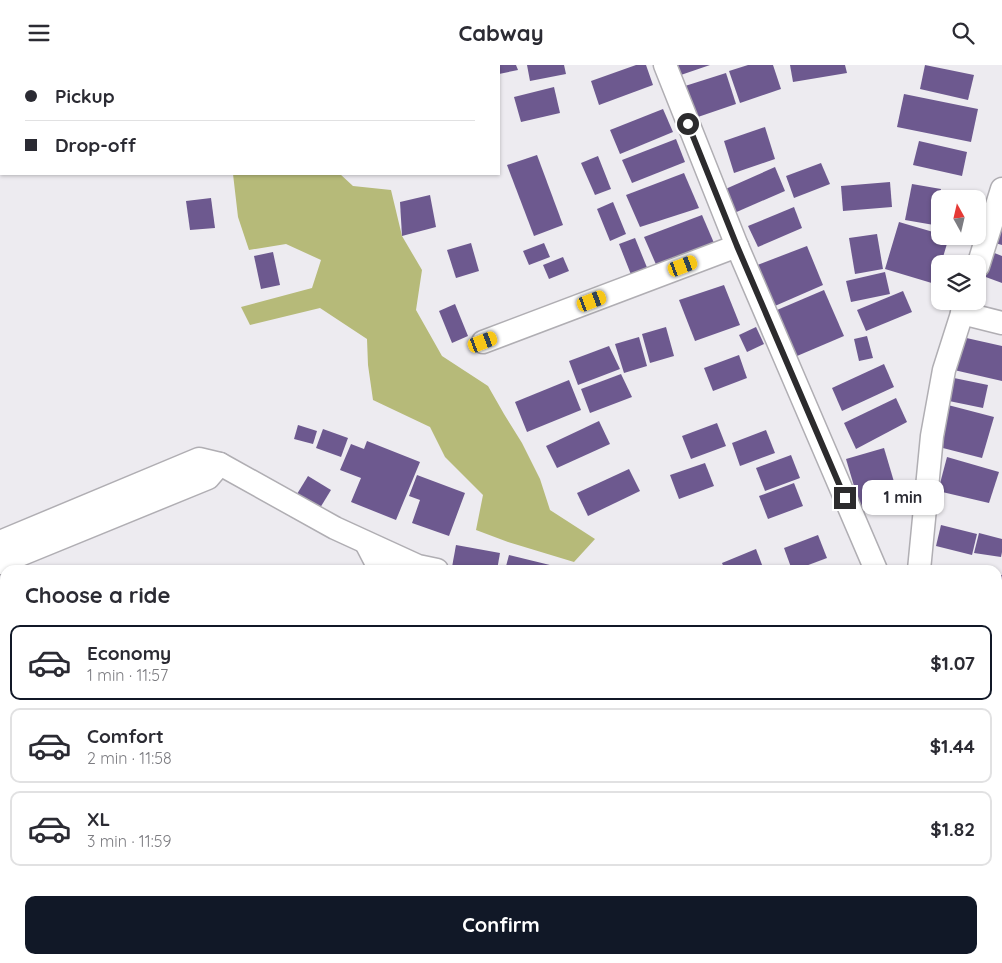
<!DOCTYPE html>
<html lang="en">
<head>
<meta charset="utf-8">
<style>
  body { margin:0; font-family:Quicksand,sans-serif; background:#f7f7f7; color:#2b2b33; height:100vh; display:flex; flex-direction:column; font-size:19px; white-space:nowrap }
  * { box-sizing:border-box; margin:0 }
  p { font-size:16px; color:#7c7c81 }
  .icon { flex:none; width:28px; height:28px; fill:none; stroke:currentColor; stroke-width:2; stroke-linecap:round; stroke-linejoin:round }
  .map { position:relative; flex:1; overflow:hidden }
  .sheet { position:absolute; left:0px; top:500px; width:1002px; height:399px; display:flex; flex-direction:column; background:#fff; border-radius:15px 15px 0 0; box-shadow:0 1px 4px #0004 }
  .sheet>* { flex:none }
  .guide { position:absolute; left:0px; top:0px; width:500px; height:110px; box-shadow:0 1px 4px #0004; display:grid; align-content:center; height:110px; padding:0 25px; background:#fff }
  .needle { width:32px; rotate:352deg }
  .buttons { position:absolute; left:931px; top:125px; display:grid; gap:10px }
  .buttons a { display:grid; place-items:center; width:55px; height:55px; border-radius:10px; background:#fff; box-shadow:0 1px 4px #0004; font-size:25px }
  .end { position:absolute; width:22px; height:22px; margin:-11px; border:6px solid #2c2b2d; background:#fff; box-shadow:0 0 0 2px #fff }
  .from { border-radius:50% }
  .bubble { position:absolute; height:35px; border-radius:10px; background:#fff; box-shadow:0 1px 4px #0004; font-size:16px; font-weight:800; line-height:35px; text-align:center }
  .car { position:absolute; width:15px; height:30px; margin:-15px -8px; border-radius:6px; box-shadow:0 0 4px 1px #0007; background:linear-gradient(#f5c518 24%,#345 0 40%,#f5c518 0 76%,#345 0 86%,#f5c518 0) }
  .guide b { display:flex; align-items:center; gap:18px; height:48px; font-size:19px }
  .guide b+b { border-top:1px solid #e1e1e2 }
  .guide i { width:12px; height:12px; background:#2b2b33 }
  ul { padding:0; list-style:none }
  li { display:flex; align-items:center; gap:15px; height:75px; margin:0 10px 8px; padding:0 15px; border:2px solid #e1e1e2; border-radius:10px }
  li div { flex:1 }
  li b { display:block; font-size:19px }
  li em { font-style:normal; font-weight:800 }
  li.active { border-color:#111827 }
  li>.icon { width:45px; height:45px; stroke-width:1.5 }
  h2 { padding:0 25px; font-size:22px; line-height:60px }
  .primary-button { display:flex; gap:10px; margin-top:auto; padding:10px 25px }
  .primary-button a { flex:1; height:58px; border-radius:10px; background:#111827; color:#fff; font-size:20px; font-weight:800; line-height:58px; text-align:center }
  header { display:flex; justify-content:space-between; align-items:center; height:65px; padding:0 25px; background:#fff; font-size:22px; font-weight:800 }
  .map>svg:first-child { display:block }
</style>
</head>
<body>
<header><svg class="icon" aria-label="menu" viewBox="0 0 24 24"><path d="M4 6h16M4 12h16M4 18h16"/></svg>Cabway<svg class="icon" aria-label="search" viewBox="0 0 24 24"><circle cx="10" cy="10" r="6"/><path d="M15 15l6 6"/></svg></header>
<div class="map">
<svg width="1002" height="898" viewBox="0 0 1002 898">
  <rect width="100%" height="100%" fill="#edebf0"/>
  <!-- forest -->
  <g fill="#b6ba79">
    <rect x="222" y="0" width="143" height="1"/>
    <path d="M233,109H340L353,121L391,125L402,171L422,205L416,245L442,291L488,321L504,349L522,378L540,414L550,445L595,474L574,497L508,477L476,465L483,430L445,392L430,362L373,335L368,300L367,274L320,243L250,260L241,242L312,223L321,195L286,179L249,185L238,152Z"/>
  </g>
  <!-- building -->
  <g fill="#6d598f">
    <path d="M499,0H516L518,5L499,9Z"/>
    <path d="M527,0H564L566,9L530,16Z"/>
    <path d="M636,0H646L653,20L599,40L591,16Z"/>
    <path d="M671,0H710L675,12Z"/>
    <path d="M748,0H773L781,24L740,38L729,6Z"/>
    <path d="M790,0H845L847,8L793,17Z"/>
    <path d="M925,0L974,10L968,35L920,24Z"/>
    <path d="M726,8L736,39L695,53L685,21Z"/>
    <path d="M554,22L560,48L521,57L514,32Z"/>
    <path d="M904,29L978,44L971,77L897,62Z"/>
    <path d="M663,44L673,67L620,89L610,65Z"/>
    <path d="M765,62L775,94L734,108L724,76Z"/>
    <path d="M676,74L685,97L632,118L622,95Z"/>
    <path d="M919,76L967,87L962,111L913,100Z"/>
    <path d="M537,90L563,160L534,171L507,100Z"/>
    <path d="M598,91L611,124L595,130L581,98Z"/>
    <path d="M821,98L830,119L794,133L786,111Z"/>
    <path d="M775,102L785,126L732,149L721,126Z"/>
    <path d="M684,108L699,143L640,162L626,130Z"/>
    <path d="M890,117L892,142L843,146L841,121Z"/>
    <path d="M912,119L941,124L934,160L905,155Z"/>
    <path d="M430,130L436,162L402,171L400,137Z"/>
    <path d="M211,133L215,163L190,165L186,136Z"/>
    <path d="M613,137L626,169L610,176L597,144Z"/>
    <path d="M794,142L802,163L758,182L748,161Z"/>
    <path d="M702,150L717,185L658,204L644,172Z"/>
    <path d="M899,157L940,169V171L949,172L935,219L885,204Z"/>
    <path d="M1002,161V180L995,178Z"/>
    <path d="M877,169L883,204L855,209L849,173Z"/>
    <path d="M635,173L648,205L632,212L619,179Z"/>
    <path d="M471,178L479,206L456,213L447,185Z"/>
    <path d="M544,178L550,192L529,200L523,186Z"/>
    <path d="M807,181L823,220L768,244L752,202Z"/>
    <path d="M273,187L280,220L261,224L254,191Z"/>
    <path d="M992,187L1002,191V218L983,211Z"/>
    <path d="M563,192L569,206L549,214L543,200Z"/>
    <path d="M885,207L890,229L851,237L846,216Z"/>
    <path d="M724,220L740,260L695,276L679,235Z"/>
    <path d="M824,225L844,271L790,294L770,248Z"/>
    <path d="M903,226L912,247L866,266L857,245Z"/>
    <path d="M455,239L468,271L452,278L439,246Z"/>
    <path d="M666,262L674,291L650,298L642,269Z"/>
    <path d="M756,262L764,279L747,287L739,270Z"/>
    <path d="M867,271L873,293L859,296L854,274Z"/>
    <path d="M639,272L647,301L624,308L615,279Z"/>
    <path d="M962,272L1002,281V316L954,305Z"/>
    <path d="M609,281L620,304L578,320L569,296Z"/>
    <path d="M739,290L747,313L713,326L704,303Z"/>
    <path d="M884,299L894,322L842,346L832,323Z"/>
    <path d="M621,309L632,332L590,348L581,324Z"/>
    <path d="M954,313L988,320L983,343L949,336Z"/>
    <path d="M569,315L581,345L527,367L515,337Z"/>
    <path d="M896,333L907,357L856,384L844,358Z"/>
    <path d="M948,340L994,352L982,393L935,381Z"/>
    <path d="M599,356L610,379L557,403L546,381Z"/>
    <path d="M717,358L726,381L691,394L682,371Z"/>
    <path d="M298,360L317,366L313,379L294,374Z"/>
    <path d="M323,364L348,373L341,392L316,383Z"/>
    <path d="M766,365L775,388L740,401L732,378Z"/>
    <path d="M367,376L420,397L396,455L351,437L361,413L340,405L351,379L364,384Z"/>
    <path d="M884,383L900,437L862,448L846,394Z"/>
    <path d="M791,390L800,413L765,426L756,403Z"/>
    <path d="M947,392L999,407L989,438L938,426Z"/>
    <path d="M705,398L714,421L679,434L670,410Z"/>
    <path d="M629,404L640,426L588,451L577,428Z"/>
    <path d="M417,410L465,428L449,471L412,458L420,435L409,431Z"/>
    <path d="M308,411L331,425L320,443L297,429Z"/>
    <path d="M794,418L803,441L768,454L759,431Z"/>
    <path d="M941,460L977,469L972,490L936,481Z"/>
    <path d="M979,468L1002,474V487L1001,492L974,488Z"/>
    <path d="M818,470L827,493L795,505H792L784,483Z"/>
    <path d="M456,480L500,488L497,505H468L452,502Z"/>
    <path d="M756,484L764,505H725L722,498Z"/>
    <path d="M509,490L554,501L553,505H505Z"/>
    <path d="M608,500L625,504V505H607Z"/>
    <path d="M998,510H1002V560L998,561Z"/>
    <path d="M998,640L1002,641V745L998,744Z"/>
    <path d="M354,894H373L362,898H356Z"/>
    <path d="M414,894H447L449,898H406Z"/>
    <path d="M472,894H501L504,898H470Z"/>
    <path d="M709,894L725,897V898H709Z"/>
    <path d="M931,894H970L968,898H941Z"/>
  </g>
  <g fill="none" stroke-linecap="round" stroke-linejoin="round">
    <!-- street casing -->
    <g stroke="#b0aeb3" stroke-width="25">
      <g id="street">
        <path d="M665,0L737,181L876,505"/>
        <path d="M978,201L1002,124"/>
        <path d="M962,248L1002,258"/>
        <path d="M483,277L737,181"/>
        <path d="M0,477L199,394L220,399L335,463L418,501L437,505"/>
        <path d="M366,478L380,505"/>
        <path d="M0,498L208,413L220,399"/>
        <path d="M919,505L932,371L944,305L966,236"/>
        <path d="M998,620L1002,621"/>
        <path d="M464,894L466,898"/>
        <path d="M755,898L756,894"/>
        <path d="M913,898L914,894"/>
      </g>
    </g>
    <!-- street -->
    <use href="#street" stroke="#fff" stroke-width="22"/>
  </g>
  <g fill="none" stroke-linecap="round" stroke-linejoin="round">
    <!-- route -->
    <path stroke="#2c2b2d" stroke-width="6" d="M688,59L737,181L845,433"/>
  </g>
</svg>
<div class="buttons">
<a><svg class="needle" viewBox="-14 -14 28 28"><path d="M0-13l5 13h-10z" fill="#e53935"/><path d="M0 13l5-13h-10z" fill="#7c7c81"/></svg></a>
<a><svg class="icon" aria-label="layers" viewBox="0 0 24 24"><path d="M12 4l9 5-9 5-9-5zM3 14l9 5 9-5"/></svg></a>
</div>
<i class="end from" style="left:688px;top:59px"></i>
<i class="end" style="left:845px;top:433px"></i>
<div class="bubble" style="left:862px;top:415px;width:82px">1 min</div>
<i class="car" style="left:683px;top:201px;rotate:69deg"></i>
<i class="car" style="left:592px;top:236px;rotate:69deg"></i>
<i class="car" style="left:483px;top:277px;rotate:69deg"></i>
<div class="guide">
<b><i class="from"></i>Pickup</b>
<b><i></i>Drop-off</b>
</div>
<section class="sheet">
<h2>Choose a ride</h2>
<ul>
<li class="active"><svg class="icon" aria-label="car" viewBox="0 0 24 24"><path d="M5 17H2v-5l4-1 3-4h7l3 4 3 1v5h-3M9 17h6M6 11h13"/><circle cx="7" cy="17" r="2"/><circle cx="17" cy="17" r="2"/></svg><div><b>Economy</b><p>1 min · 11:57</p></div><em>$1.07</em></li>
<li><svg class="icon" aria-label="car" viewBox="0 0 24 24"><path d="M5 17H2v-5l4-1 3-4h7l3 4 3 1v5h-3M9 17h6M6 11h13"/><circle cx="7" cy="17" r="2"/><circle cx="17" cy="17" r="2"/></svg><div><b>Comfort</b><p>2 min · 11:58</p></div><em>$1.44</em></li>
<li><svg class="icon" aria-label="car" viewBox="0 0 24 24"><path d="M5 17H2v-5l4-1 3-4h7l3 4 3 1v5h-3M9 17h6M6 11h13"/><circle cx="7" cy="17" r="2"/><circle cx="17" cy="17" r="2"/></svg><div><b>XL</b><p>3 min · 11:59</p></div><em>$1.82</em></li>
</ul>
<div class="primary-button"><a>Confirm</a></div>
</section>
</div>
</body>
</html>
